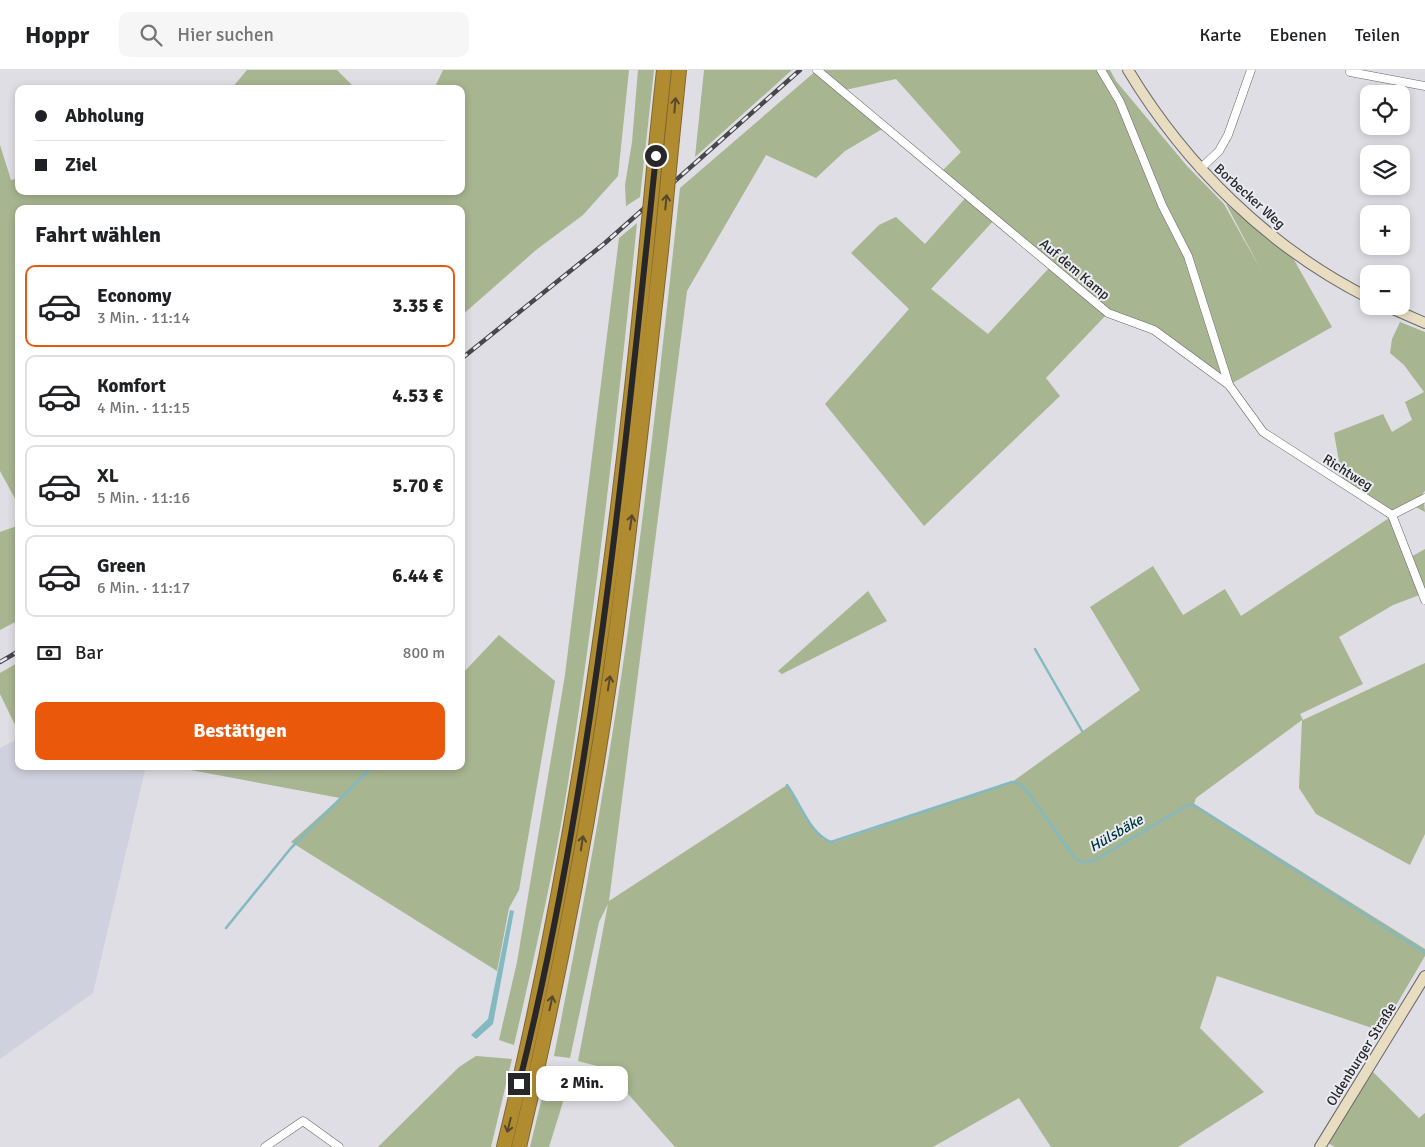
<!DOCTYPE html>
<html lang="de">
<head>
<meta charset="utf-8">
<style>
  body { margin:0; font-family:Signika,sans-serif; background:#f6f6f6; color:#202124; height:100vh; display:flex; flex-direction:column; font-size:19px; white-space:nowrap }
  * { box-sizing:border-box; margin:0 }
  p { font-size:16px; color:#757577 }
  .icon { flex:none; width:28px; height:28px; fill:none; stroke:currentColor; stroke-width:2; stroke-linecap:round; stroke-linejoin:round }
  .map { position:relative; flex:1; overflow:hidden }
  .drawer { position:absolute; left:15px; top:135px; width:450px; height:565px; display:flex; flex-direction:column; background:#fff; border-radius:10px; box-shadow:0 2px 8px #0003 }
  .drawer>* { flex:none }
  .banner { position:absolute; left:15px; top:15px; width:450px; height:110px; border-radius:10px; box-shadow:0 2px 8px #0003; display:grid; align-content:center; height:110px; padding:0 20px; background:#fff }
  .fabs { position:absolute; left:1360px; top:15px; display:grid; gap:10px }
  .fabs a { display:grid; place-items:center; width:50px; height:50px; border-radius:10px; background:#fff; box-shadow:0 2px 8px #0003; font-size:25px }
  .end { position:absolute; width:22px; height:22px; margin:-11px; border:6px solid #272729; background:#fff; box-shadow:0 0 0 2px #fff }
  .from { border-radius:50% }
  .bubble { position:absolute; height:35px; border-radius:10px; background:#fff; box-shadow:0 2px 8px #0003; font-size:16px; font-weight:800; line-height:35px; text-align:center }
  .banner b { display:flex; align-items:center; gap:18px; height:48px; font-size:19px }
  .banner b+b { border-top:1px solid #e0e0e0 }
  .banner i { width:12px; height:12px; background:#202124 }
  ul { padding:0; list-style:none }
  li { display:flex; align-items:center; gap:15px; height:82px; margin:0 10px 8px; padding:0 10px; border:2px solid #e0e0e0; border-radius:10px }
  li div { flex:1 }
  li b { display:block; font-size:19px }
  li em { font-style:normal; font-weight:800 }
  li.on { border-color:#ea580c }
  li>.icon { width:45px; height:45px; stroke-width:1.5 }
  h2 { padding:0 20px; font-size:22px; line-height:60px }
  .pay { display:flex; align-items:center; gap:12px; height:55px; padding:0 20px; font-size:19px }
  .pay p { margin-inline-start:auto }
  .primary-button { display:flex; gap:10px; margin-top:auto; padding:10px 20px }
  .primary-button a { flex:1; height:58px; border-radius:10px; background:#ea580c; color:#fff; font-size:20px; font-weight:800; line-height:58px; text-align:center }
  header { display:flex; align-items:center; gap:30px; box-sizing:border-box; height:70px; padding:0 25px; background:#fff; border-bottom:1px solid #e0e0e0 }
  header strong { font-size:24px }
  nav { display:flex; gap:28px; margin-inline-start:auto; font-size:18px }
  .search { width:350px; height:45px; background:#f6f6f6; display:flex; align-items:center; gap:12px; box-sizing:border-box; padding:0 18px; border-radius:10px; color:#757577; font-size:19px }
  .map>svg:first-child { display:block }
</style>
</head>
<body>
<header>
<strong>Hoppr</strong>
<div class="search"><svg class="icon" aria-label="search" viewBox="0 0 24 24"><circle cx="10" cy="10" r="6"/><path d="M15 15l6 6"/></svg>Hier suchen</div>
<nav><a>Karte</a><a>Ebenen</a><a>Teilen</a></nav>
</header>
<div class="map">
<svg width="1425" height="1077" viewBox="0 0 1425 1077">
  <rect width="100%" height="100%" fill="#dedee4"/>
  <!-- built -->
  <path fill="#cfd1de" d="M19,668V696H146L93,923L0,989V678Z"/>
  <!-- green -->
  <g fill="#a7b590">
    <path d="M247,0H337L356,19H231Z"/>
    <path d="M443,0H629L618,106L583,145L536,180L461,246V139H19V436L0,401V75L11,110L19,108V121H461V19H434Z"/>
    <path d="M638,0H654L640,127L626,136L625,115L632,72Z"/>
    <path d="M704,0H792L695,87Z"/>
    <path d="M817,0H1110L1116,11L1187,96L1224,134L1261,200L1226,134L1293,188L1332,257L1229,315L1154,260L1108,243L1046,308L1060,326L924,456L825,334L909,239L851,183L879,155L896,147L925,174L967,126L995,149L931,219L988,264L1049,198L1101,237L1053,193L941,102L961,82L896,9L840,21L884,58L845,81L816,108L766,85L687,221L609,831L787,715L815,760L823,769L835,772L1012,712L1140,620L1090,537L1153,496L1183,545L1225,519L1241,546L1392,446L1343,414L1334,363L1383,344L1392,362L1412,350L1405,332L1424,322L1404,295L1390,283L1392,269L1400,252L1425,262V421L1423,423L1425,442L1412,435L1392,446L1409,488L1425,479V530L1422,524L1393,535L1339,567L1363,614L1300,644L1303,650L1425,593V764L1410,795L1316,744L1299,718L1302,650L1196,728L1194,734L1425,879V886L1381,961L1217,906L1200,958L1264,1022L1178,1077H1051L1019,1028L933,1077H675L629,1025L597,996L578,991L608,834L599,852L570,988L554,986C582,844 608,703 628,560C648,413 664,266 680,118Z"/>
    <path d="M637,153C618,340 597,527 568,713C554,801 534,888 514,975L499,970L517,892L565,605L619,168Z"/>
    <path d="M14,457H19V550L0,560V462Z"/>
    <path d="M868,521L887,551L782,604L778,601Z"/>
    <path d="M499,565L555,611L519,820L509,838L497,901L291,772L340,728L169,696H461V605Z"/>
    <path d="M19,592V661H18L0,624V603Z"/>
    <path d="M476,986L512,989L491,1077H378L459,997Z"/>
    <path d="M549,999L571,1006L549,1077H530Z"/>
    <path d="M1373,1002L1419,1048L1425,1043V1077H1335L1328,1073Z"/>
  </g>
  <!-- water -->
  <path fill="#83b9c1" d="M510,840L514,841L493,954L476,969L471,965L488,949Z"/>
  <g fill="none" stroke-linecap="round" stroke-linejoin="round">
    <!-- stream -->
    <g stroke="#83b9c1" stroke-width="2.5">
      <path d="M1035,579L1082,661"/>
      <path d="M787,715C801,734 809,763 831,772L1012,712L1021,715L1027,721L1074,787C1081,793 1086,793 1095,790L1188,735H1194L1425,883"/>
      <path d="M226,858L291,778L373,696"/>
    </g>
    <!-- street casing -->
    <g stroke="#67686c" stroke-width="9">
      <g id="street">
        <path d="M817,0L1108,243L1154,260L1229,315L1263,362L1392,445L1425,530"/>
        <path d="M1101,0L1120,32L1162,135L1188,186L1229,315"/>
        <path d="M1350,2L1425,16"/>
        <path d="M1200,99L1219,81L1228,65L1251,0"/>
        <path d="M1392,445L1425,428"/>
        <path d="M265,1077L303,1051L339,1077"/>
      </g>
    </g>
    <!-- secondary casing -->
    <g stroke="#67686c" stroke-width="12">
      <g id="secondary">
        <path d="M1128,0C1186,96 1268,177 1369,228"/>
        <path d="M1386,236L1425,253"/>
        <path d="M1320,1077L1425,906"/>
      </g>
    </g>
    <!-- highway casing -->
    <g stroke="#81682e" stroke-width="16">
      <g id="highway">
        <path d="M657,67L664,0"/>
        <path d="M672,69L679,0"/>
        <path d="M504,1077C576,783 617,483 646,182"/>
        <path d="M519,1077C556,922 587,765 610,607C630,465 645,323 661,181"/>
      </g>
    </g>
    <!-- street -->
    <use href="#street" stroke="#fff" stroke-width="8"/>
    <!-- secondary -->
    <use href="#secondary" stroke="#e8dcc1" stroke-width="10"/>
    <!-- highway -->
    <use href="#highway" stroke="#b18b30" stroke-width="14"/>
    <!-- rail casing -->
    <g stroke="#48484b" stroke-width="4.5">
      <g id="rail">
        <path d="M461,289L605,173L800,0"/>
        <path d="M0,592L19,581"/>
      </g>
    </g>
    <!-- rail -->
    <use href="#rail" stroke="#ebecf1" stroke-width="2.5" stroke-dasharray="8" stroke-linecap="butt"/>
    <!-- highway-bridge casing -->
    <g stroke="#81682e" stroke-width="16" stroke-linecap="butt">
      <g id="highway-bridge">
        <path d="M661,181L672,69"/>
        <path d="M646,182L657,67"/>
      </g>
    </g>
    <!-- highway-bridge -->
    <use href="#highway-bridge" stroke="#b18b30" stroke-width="14"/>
  </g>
  <!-- one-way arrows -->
  <defs><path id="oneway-shaft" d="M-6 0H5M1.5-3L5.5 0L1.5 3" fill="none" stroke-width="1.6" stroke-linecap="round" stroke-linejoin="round" transform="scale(1.25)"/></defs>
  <g stroke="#574a2b">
    <use href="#oneway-shaft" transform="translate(675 35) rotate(-85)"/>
    <use href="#oneway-shaft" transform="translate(666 132) rotate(-84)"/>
    <use href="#oneway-shaft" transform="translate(631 452) rotate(-82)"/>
    <use href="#oneway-shaft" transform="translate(609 613) rotate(-81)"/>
    <use href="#oneway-shaft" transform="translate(582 773) rotate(-81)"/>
    <use href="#oneway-shaft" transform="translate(551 933) rotate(-78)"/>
    <use href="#oneway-shaft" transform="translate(509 1055) rotate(104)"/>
  </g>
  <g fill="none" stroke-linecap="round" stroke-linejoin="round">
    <!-- route -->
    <path stroke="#272729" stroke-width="6" d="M519,1014C594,711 623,397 656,86"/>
  </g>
  <g text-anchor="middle" stroke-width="4" stroke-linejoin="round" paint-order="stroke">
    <!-- street labels -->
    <g font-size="14" fill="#272729" stroke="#ebecf1">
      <text transform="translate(1250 126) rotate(42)" y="5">Borbecker Weg</text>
      <text transform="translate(1075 199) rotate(40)" y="5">Auf dem Kamp</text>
      <text transform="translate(1348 402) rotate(32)" y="5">Richtweg</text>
      <text transform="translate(1361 984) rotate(-58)" y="5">Oldenburger Straße</text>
    </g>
    <!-- water labels -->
    <g font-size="15" font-style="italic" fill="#00363c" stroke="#ebecf1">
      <text transform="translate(1116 763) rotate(-30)" y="5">Hülsbäke</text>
    </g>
  </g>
</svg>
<div class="fabs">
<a><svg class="icon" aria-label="locate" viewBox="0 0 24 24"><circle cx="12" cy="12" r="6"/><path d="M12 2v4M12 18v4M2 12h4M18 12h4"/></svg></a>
<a><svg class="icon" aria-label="layers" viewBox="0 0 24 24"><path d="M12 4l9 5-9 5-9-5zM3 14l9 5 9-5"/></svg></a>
<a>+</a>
<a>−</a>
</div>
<i class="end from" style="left:656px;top:86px"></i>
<i class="end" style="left:519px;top:1014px"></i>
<div class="bubble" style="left:536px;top:996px;width:92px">2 Min.</div>
<div class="banner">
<b><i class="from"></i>Abholung</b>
<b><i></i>Ziel</b>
</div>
<section class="drawer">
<h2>Fahrt wählen</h2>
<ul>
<li class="on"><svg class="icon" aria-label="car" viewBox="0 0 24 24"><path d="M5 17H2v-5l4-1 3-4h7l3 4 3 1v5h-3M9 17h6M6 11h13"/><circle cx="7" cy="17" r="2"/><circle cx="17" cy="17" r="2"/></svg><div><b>Economy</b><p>3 Min. · 11:14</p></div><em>3.35 €</em></li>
<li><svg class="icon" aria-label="car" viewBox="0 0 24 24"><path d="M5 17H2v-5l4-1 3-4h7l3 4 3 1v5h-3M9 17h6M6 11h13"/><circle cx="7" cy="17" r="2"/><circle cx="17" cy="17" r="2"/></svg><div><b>Komfort</b><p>4 Min. · 11:15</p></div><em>4.53 €</em></li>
<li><svg class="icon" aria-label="car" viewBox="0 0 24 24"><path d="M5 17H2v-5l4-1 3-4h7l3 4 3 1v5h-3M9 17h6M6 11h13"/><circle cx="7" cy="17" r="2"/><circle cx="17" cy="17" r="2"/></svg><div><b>XL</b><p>5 Min. · 11:16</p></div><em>5.70 €</em></li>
<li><svg class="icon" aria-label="car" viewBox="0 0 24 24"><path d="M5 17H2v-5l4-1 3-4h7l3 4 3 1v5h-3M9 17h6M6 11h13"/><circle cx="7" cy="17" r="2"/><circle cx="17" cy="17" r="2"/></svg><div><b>Green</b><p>6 Min. · 11:17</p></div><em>6.44 €</em></li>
</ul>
<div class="pay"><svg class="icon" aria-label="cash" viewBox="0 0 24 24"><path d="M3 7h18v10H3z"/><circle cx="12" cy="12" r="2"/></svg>Bar<p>800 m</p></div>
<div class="primary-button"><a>Bestätigen</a></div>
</section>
</div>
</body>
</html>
